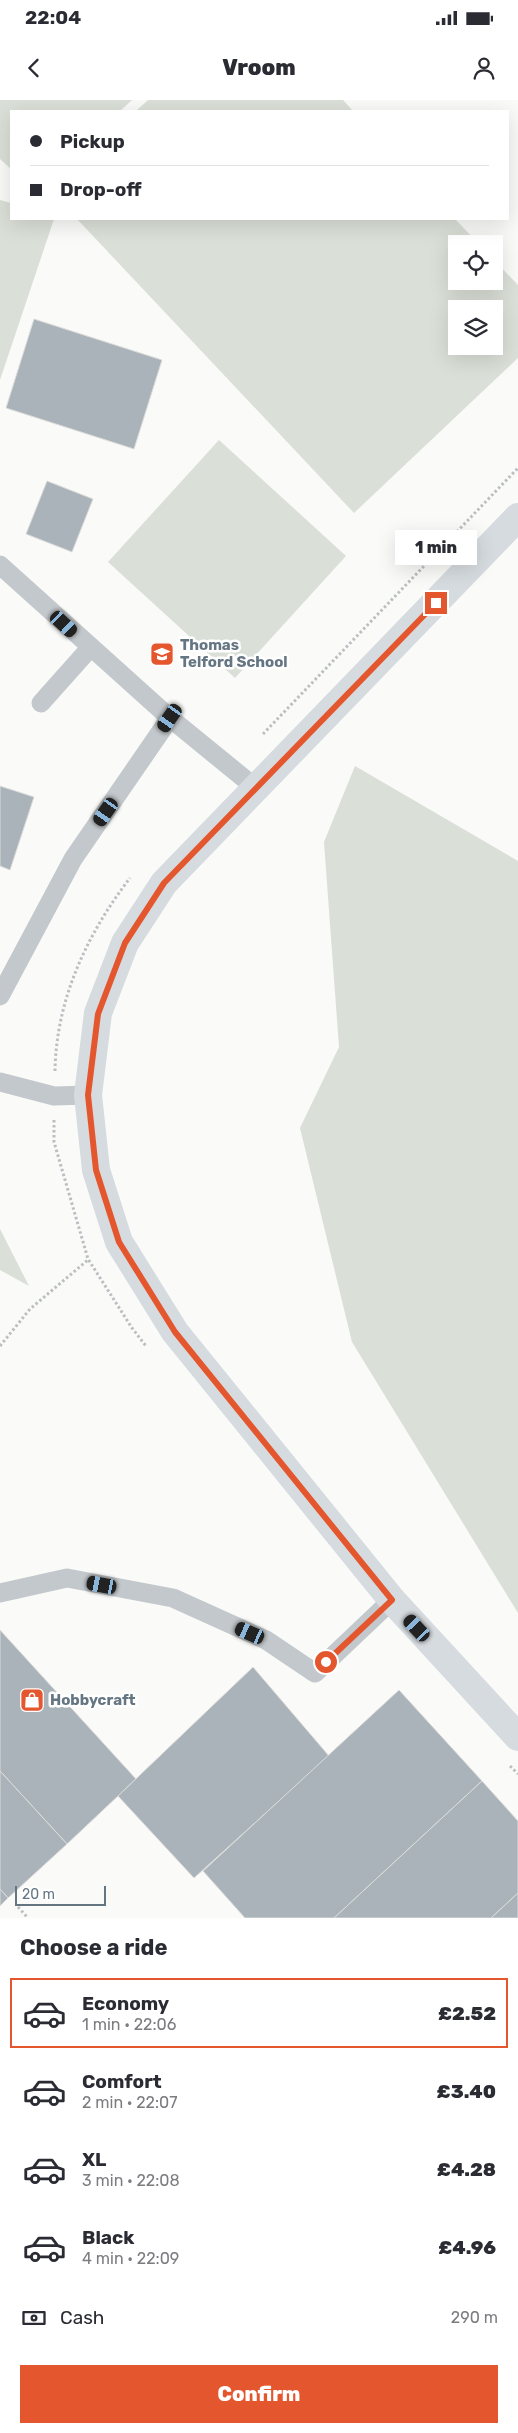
<!DOCTYPE html>
<html lang="en">
<head>
<meta charset="utf-8">
<style>
  body { margin:0; font-family:Rubik,sans-serif; background:#f2f2f3; color:#2b2b33; height:100vh; display:flex; flex-direction:column; font-size:19px; white-space:nowrap }
  * { box-sizing:border-box; margin:0 }
  p { font-size:16px; color:#7c7c81 }
  .icon { flex:none; width:28px; height:28px; fill:none; stroke:currentColor; stroke-width:2; stroke-linecap:round; stroke-linejoin:round }
  .map { position:relative; height:1818px; overflow:hidden }
  .panel { display:flex; flex-direction:column; background:#fff; flex:1 }
  .panel>* { flex:none }
  .hud { position:absolute; left:10px; top:10px; width:499px; height:110px; border-radius:0px; box-shadow:0 5px 20px #0002; display:grid; align-content:center; height:110px; padding:0 20px; background:#fff }
  .controls { position:absolute; left:448px; top:135px; display:grid; gap:10px }
  .controls a { display:grid; place-items:center; width:55px; height:55px; border-radius:0px; background:#fff; box-shadow:0 5px 20px #0002; font-size:25px }
  .scale { position:absolute; left:15px; bottom:12px; width:91px; box-sizing:border-box; padding-left:5px; border:2px solid #657683; border-top:0; font-size:14px; line-height:18px; white-space:nowrap; color:#657683; -webkit-text-stroke:4px #fff; paint-order:stroke }
  .end { position:absolute; width:22px; height:22px; margin:-11px; border:6px solid #e4572e; background:#fff; box-shadow:0 0 0 2px #fff }
  .from { border-radius:50% }
  .bubble { position:absolute; height:35px; border-radius:0px; background:#fff; box-shadow:0 5px 20px #0002; font-size:16px; font-weight:800; line-height:35px; text-align:center }
  .car { position:absolute; width:15px; height:30px; margin:-15px -8px; border-radius:6px; box-shadow:0 0 4px 1px #0007; background:linear-gradient(#222 24%,#8ab4d8 0 40%,#222 0 76%,#8ab4d8 0 86%,#222 0) }
  .hud b { display:flex; align-items:center; gap:18px; height:48px; font-size:19px }
  .hud b+b { border-top:1px solid #e1e1e2 }
  .hud i { width:12px; height:12px; background:#2b2b33 }
  ul { padding:0; list-style:none }
  li { display:flex; align-items:center; gap:15px; height:70px; margin:0 10px 8px; padding:0 10px; border:2px solid transparent; border-radius:0px }
  li div { flex:1 }
  li b { display:block; font-size:19px }
  li em { font-style:normal; font-weight:800 }
  li.selected { border-color:#e4572e }
  li>.icon { width:45px; height:45px; stroke-width:1.5 }
  h2 { padding:0 20px; font-size:22px; line-height:60px }
  .pay { display:flex; align-items:center; gap:12px; height:55px; padding:0 20px; font-size:19px }
  .pay p { margin-inline-start:auto }
  .cta { display:flex; gap:10px; margin-top:auto; padding:10px 20px }
  .cta a { flex:1; height:58px; border-radius:0px; background:#e4572e; color:#fff; font-size:20px; font-weight:800; line-height:58px; text-align:center }
  .status { display:flex; justify-content:space-between; align-items:center; height:35px; padding:0 25px; background:#fff; direction:ltr }
  .status svg { height:14px; fill:currentColor }
  header { display:flex; justify-content:space-between; align-items:center; height:65px; padding:0 20px; background:#fff; font-size:22px; font-weight:800 }
  .map>svg:first-child { display:block }
</style>
</head>
<body>
<div class="status"><b>22:04</b><svg viewBox="0 0 49 12"><path d="M0 12V9h3v3zM5 12V6h3v6zM10 12V3h3v9zM15 12V0h3v12zM26 1h20v11H26zM47 4h2v5h-2z"/></svg></div>
<header><svg class="icon" aria-label="back" viewBox="0 0 24 24"><path d="M15 5l-7 7 7 7"/></svg>Vroom<svg class="icon" aria-label="person" viewBox="0 0 24 24"><circle cx="12" cy="8" r="4"/><path d="M4 21q1-7 8-7t8 7"/></svg></header>
<div class="map">
<svg width="518" height="1818" viewBox="0 0 518 1818">
  <rect width="100%" height="100%" fill="#fafaf8"/>
  <!-- green -->
  <g fill="#dadfd7" fill-rule="evenodd">
    <path d="M0,0H132L120,11H11V69L0,59Z"/>
    <path d="M148,0H343L353,11H136Z"/>
    <path d="M0,100L11,103V119H54L0,280Z"/>
    <path d="M77,119H455L479,144H456V181H494V160L518,185V258L354,413ZM456,209H494V246H456Z"/>
    <path d="M219,340L346,456L235,578L108,462Z"/>
    <path d="M355,666L518,761V1513L352,1242L300,1028L339,947L324,742Z"/>
    <path d="M0,1129L29,1186L0,1170Z"/>
  </g>
  <!-- building -->
  <g fill="#aab3b9" stroke="#dcdcda">
    <path d="M34,219L162,260L134,349L6,308Z"/>
    <path d="M47,381L93,399L72,452L26,434Z"/>
    <path d="M0,686L34,697L10,770L0,766Z"/>
    <path d="M0,1530L136,1679L67,1744L0,1671Z"/>
    <path d="M253,1567L329,1656L194,1778L118,1696Z"/>
    <path d="M399,1590L482,1681L334,1818H245L203,1771Z"/>
    <path d="M0,1671L67,1744L8,1798L0,1789Z"/>
    <path d="M482,1681L518,1721V1793L491,1818H334Z"/>
    <path d="M0,1789L8,1798L0,1806Z"/>
    <path d="M518,1793V1818H491Z"/>
  </g>
  <g fill="none" stroke-linecap="round" stroke-linejoin="round">
    <!-- path -->
    <g stroke="#bbbfc2" stroke-width="3" stroke-dasharray="2.5 2.5" stroke-linecap="butt">
      <path d="M263,634L518,368"/>
      <path d="M55,971C56,900 87,834 130,778"/>
      <path d="M54,1020V1042L88,1159L132,1228L146,1246"/>
      <path d="M0,1246L30,1209L89,1159"/>
      <path d="M510,1666L518,1674"/>
      <path d="M18,1807L28,1818"/>
    </g>
    <!-- lane -->
    <g stroke="#c3c8cc" stroke-width="19">
      <path d="M0,465L170,618L257,689"/>
      <path d="M41,603L90,548"/>
      <path d="M0,896L73,759L170,618"/>
      <path d="M0,982L54,996L88,995"/>
      <path d="M0,1493L67,1478L173,1498L266,1540L315,1573L392,1500"/>
    </g>
    <!-- secondary -->
    <path stroke="#d6dbdf" stroke-width="28" d="M518,417L164,783L125,843L98,913L88,995L96,1070L119,1142L175,1232L392,1500L518,1637"/>
  </g>
  <g fill="none" stroke-linecap="round" stroke-linejoin="round">
    <!-- route -->
    <path stroke="#e4572e" stroke-width="6" d="M326,1562L392,1500L175,1232L119,1142L96,1070L88,995L98,914L125,843L164,783L436,503"/>
  </g>
  <!-- icons -->
  <defs>
    <g id="school-square" transform="scale(1.25)"><rect x="-9" y="-9" width="18" height="18" rx="4" fill="#e4572e" stroke="#fff"/><path d="M0-5L7-2L0 1L-7-2ZM-4 1L0 2.5L4 1V4Q0 6-4 4Z" fill="#fff"/></g>
    <g id="shop-square" transform="scale(1.25)"><rect x="-9" y="-9" width="18" height="18" rx="4" fill="#e4572e" stroke="#fff"/><path d="M-5-2.5h2.3a2.7 3.5 0 0 1 5.4 0H5L5.5 6h-11ZM-1.5-2.5h3a1.5 2.3 0 0 0-3 0Z" fill="#fff"/></g>
  </defs>
  <g fill-rule="evenodd">
    <use href="#school-square" x="162" y="554"/>
    <use href="#shop-square" x="32" y="1600"/>
  </g>
  <g text-anchor="middle" stroke-width="5" stroke-linejoin="round" paint-order="stroke">
    <!-- poi labels -->
    <g font-size="15" font-weight="bold" fill="#657683" stroke="#fff" text-anchor="start">
      <text x="180" y="550">Thomas<tspan x="180" dy="17">Telford School</tspan></text>
      <text x="50" y="1605">Hobbycraft</text>
    </g>
  </g>
</svg>
<div class="controls">
<a><svg class="icon" aria-label="locate" viewBox="0 0 24 24"><circle cx="12" cy="12" r="6"/><path d="M12 2v4M12 18v4M2 12h4M18 12h4"/></svg></a>
<a><svg class="icon" aria-label="layers" viewBox="0 0 24 24"><path d="M12 4l9 5-9 5-9-5zM3 14l9 5 9-5"/></svg></a>
</div>
<div class="scale">20 m</div>
<i class="end from" style="left:326px;top:1562px"></i>
<i class="end" style="left:436px;top:503px"></i>
<div class="bubble" style="left:395px;top:430px;width:82px">1 min</div>
<i class="car" style="left:64px;top:524px;rotate:133deg"></i>
<i class="car" style="left:170px;top:618px;rotate:215deg"></i>
<i class="car" style="left:106px;top:712px;rotate:215deg"></i>
<i class="car" style="left:102px;top:1485px;rotate:281deg"></i>
<i class="car" style="left:417px;top:1528px;rotate:317deg"></i>
<i class="car" style="left:250px;top:1533px;rotate:294deg"></i>
<div class="hud">
<b><i class="from"></i>Pickup</b>
<b><i></i>Drop-off</b>
</div>
</div>
<section class="panel">
<h2>Choose a ride</h2>
<ul>
<li class="selected"><svg class="icon" aria-label="car" viewBox="0 0 24 24"><path d="M5 17H2v-5l4-1 3-4h7l3 4 3 1v5h-3M9 17h6M6 11h13"/><circle cx="7" cy="17" r="2"/><circle cx="17" cy="17" r="2"/></svg><div><b>Economy</b><p>1 min · 22:06</p></div><em>£2.52</em></li>
<li><svg class="icon" aria-label="car" viewBox="0 0 24 24"><path d="M5 17H2v-5l4-1 3-4h7l3 4 3 1v5h-3M9 17h6M6 11h13"/><circle cx="7" cy="17" r="2"/><circle cx="17" cy="17" r="2"/></svg><div><b>Comfort</b><p>2 min · 22:07</p></div><em>£3.40</em></li>
<li><svg class="icon" aria-label="car" viewBox="0 0 24 24"><path d="M5 17H2v-5l4-1 3-4h7l3 4 3 1v5h-3M9 17h6M6 11h13"/><circle cx="7" cy="17" r="2"/><circle cx="17" cy="17" r="2"/></svg><div><b>XL</b><p>3 min · 22:08</p></div><em>£4.28</em></li>
<li><svg class="icon" aria-label="car" viewBox="0 0 24 24"><path d="M5 17H2v-5l4-1 3-4h7l3 4 3 1v5h-3M9 17h6M6 11h13"/><circle cx="7" cy="17" r="2"/><circle cx="17" cy="17" r="2"/></svg><div><b>Black</b><p>4 min · 22:09</p></div><em>£4.96</em></li>
</ul>
<div class="pay"><svg class="icon" aria-label="cash" viewBox="0 0 24 24"><path d="M3 7h18v10H3z"/><circle cx="12" cy="12" r="2"/></svg>Cash<p>290 m</p></div>
<div class="cta"><a>Confirm</a></div>
</section>
</body>
</html>
